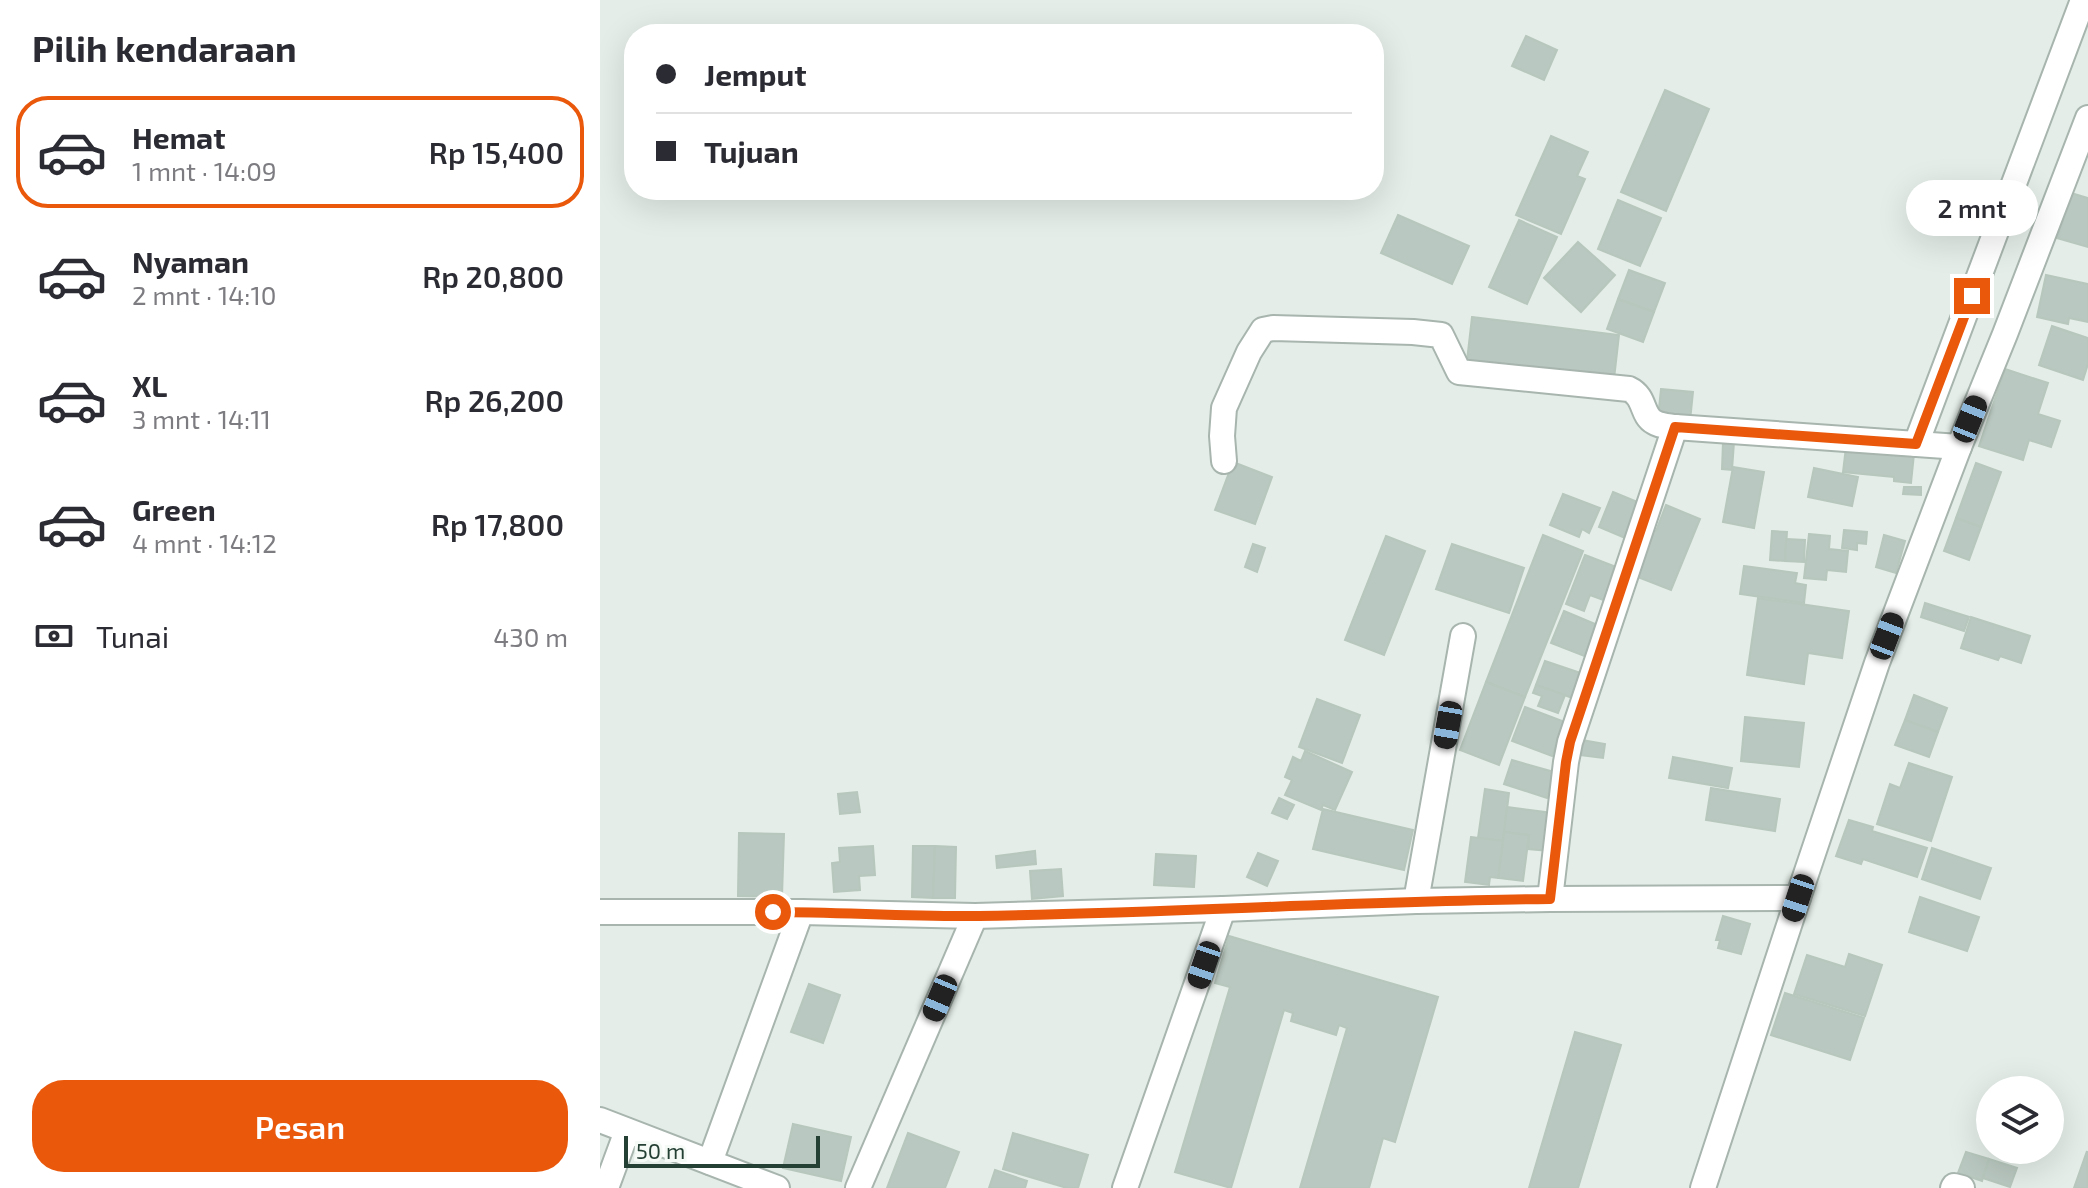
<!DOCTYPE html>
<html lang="id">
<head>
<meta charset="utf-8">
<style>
  body { margin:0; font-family:"Exo 2",sans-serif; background:#f7f7f7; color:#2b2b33; height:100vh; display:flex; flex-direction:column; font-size:30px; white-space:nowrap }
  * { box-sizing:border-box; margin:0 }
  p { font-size:26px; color:#7c7c81 }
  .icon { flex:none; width:44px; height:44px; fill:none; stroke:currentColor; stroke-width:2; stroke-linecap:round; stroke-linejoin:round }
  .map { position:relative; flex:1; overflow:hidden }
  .side { display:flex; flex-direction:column; background:#fff; width:600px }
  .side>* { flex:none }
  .guide { position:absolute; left:24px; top:24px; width:760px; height:176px; border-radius:32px; box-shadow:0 8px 32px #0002; display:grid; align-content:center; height:176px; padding:0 32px; background:#fff }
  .buttons { position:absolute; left:1376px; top:1076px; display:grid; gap:16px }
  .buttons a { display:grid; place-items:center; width:88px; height:88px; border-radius:50%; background:#fff; box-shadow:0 8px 32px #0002; font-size:40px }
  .scale { position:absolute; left:24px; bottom:20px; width:196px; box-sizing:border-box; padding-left:8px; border:4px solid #243f33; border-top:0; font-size:22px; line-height:28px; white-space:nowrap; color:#243f33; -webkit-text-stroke:6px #f5faf6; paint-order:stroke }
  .end { position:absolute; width:36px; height:36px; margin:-18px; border:10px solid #ea580c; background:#fff; box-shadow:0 0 0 4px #fff }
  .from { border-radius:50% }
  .bubble { position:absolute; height:56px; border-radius:28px; background:#fff; box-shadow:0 8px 32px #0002; font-size:26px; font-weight:600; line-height:56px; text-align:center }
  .car { position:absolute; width:24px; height:48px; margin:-24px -12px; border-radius:10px; box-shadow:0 0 6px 2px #0007; background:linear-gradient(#222 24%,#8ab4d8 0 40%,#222 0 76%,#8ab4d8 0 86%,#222 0) }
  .guide b { display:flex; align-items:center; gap:28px; height:76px; font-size:30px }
  .guide b+b { border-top:2px solid #e1e1e2 }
  .guide i { width:20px; height:20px; background:#2b2b33 }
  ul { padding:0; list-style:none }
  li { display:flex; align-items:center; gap:24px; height:112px; margin:0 16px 12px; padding:0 16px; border:4px solid transparent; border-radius:32px }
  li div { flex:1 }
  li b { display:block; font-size:30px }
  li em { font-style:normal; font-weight:600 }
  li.current { border-color:#ea580c }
  li>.icon { width:72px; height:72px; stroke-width:1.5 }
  h2 { padding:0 32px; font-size:36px; line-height:96px }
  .pay { display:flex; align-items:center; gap:20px; height:88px; padding:0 32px; font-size:30px }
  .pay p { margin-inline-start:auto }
  .primary-button { display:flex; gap:16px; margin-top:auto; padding:16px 32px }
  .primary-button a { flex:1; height:92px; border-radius:32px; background:#ea580c; color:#fff; font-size:32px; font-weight:600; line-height:92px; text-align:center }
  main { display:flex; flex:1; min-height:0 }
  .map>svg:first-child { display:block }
</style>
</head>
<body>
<main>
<section class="side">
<h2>Pilih kendaraan</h2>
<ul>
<li class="current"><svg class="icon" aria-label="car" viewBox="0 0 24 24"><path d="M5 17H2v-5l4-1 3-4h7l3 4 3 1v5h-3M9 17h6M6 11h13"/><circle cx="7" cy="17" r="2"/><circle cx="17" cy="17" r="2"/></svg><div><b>Hemat</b><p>1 mnt · 14:09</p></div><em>Rp 15,400</em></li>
<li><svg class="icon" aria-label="car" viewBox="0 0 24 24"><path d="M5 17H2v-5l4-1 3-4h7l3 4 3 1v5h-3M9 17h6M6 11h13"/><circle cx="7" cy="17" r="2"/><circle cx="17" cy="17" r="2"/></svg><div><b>Nyaman</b><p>2 mnt · 14:10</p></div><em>Rp 20,800</em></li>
<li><svg class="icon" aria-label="car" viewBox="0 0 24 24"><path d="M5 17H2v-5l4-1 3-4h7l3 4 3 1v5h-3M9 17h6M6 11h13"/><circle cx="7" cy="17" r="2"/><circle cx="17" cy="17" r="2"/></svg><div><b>XL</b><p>3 mnt · 14:11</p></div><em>Rp 26,200</em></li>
<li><svg class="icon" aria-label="car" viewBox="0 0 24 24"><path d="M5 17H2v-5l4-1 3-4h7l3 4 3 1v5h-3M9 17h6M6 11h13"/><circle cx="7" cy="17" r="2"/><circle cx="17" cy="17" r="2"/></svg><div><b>Green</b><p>4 mnt · 14:12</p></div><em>Rp 17,800</em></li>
</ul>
<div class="pay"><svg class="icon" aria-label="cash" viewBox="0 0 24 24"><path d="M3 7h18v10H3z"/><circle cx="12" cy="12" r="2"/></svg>Tunai<p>430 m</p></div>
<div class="primary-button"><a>Pesan</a></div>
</section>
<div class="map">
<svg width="1488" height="1188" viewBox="0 0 1488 1188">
  <rect width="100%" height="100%" fill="#e4ede8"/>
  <!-- building -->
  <g fill="#b9c8c0" stroke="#b7c7bd" stroke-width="2">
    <path d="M926,36L957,50L944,80L912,66Z"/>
    <path d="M1065,90L1109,109L1066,211L1021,192Z"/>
    <path d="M951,136L988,152L977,176L985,179L961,234L916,215Z"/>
    <path d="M1471,193L1488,198V247L1457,238Z"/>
    <path d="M1018,200L1061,218L1040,266L998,249Z"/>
    <path d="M798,215L869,246L852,284L781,253Z"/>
    <path d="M919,220L957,237L927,304L889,287Z"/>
    <path d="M978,242L1015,275L981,312L944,278Z"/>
    <path d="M1029,270L1065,283L1054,312L1018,299Z"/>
    <path d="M1446,275L1488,284V322L1469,318L1468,324L1437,317Z"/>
    <path d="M1018,299L1054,312L1043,342L1007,329Z"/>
    <path d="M872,317L1019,335L1014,379L867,361Z"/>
    <path d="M1452,326L1488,338V364L1483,380L1439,365Z"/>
    <path d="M1405,369L1448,383L1438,414L1460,421L1451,447L1429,440L1423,460L1379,446Z"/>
    <path d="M1061,389L1093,392L1090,421L1058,418Z"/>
    <path d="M1123,442H1134L1132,470L1122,469Z"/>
    <path d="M1246,447L1314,454L1311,483L1294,481V477L1243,472Z"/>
    <path d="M633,462L672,477L655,524L615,510Z"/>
    <path d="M1376,463L1401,472L1381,527L1356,518Z"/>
    <path d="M1133,467L1164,472L1154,528L1123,522Z"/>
    <path d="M1214,468L1258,477L1252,506L1208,497Z"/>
    <path d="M1304,487H1321V495L1303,494Z"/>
    <path d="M1013,492L1040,503L1025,538L999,527Z"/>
    <path d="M963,494L1000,508L989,533L982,529L979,537L950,525Z"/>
    <path d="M1066,505L1100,519L1071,590L1035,576L1053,530L1056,531Z"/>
    <path d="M1356,518L1381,527L1369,560L1344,551Z"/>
    <path d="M1244,530L1267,532L1266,544L1257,543V550L1242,548Z"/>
    <path d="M1172,531L1187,532L1185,561L1170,560Z"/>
    <path d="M1209,534L1230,536L1229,549L1248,551L1246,572L1227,570L1226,580L1204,578Z"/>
    <path d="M943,535L983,551L925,697L886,682Z"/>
    <path d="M1284,535L1305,541L1296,573L1276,567Z"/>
    <path d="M786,536L825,551L784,655L745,640Z"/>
    <path d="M1186,539L1205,540L1204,562L1185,561Z"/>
    <path d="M653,544L665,548L657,572L645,567Z"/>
    <path d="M852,544L924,568L909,613L836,589Z"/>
    <path d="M985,555L1019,568L1006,601L990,595L984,611L966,604Z"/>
    <path d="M1144,566L1197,573L1195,583L1206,585L1204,603L1140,594Z"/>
    <path d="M1158,598L1249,611L1242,658L1208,653L1204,684L1147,675Z"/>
    <path d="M1325,603L1369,617L1364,631L1321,617Z"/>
    <path d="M964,611L1000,626L987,657L951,643Z"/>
    <path d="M1371,617L1430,636L1421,663L1400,656L1398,660L1361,648Z"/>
    <path d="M945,661L984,674L975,699L936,685Z"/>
    <path d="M886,682L925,697L899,765L860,750Z"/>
    <path d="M936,685L965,695L958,713L938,706L942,696L933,693Z"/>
    <path d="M1314,695L1347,708L1338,732L1305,720Z"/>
    <path d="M717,699L760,715L742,763L699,747Z"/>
    <path d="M925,707L965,722L952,756L912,741Z"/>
    <path d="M1145,717L1204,723L1199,767L1141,761Z"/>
    <path d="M1305,720L1338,732L1329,757L1295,745Z"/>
    <path d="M982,740L1005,744L1003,758L979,755Z"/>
    <path d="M705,751L752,772L735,810L723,805L721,810L685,795L692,780L685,777L693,757L701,761Z"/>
    <path d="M1073,757L1132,768L1128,788L1069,778Z"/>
    <path d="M912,760L954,772L947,798L904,784Z"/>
    <path d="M1309,763L1352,777L1331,841L1277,824L1290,784L1300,788Z"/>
    <path d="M1111,788L1180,799L1175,831L1106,820Z"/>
    <path d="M885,789L909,793L903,841L878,838Z"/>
    <path d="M257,792L260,812L240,814L238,794Z"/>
    <path d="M679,798L694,805L687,819L672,813Z"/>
    <path d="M907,807L954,813L949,851L928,849L929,835L904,832Z"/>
    <path d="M723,809L813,830L804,870L713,849Z"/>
    <path d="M1249,820L1273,827L1272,831L1327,848L1317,877L1263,859L1261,864L1236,856Z"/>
    <path d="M904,832L929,835L923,881L898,878Z"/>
    <path d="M139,833L184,834L182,897L138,896Z"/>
    <path d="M871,837L903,841L898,878L890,877L889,885L865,882Z"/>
    <path d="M273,846L275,875L259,876L260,890L234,892L232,863L240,862L239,848Z"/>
    <path d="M313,846H335L333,898L312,897Z"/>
    <path d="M335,846L356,847L355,898H333Z"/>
    <path d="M1332,848L1391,868L1380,899L1322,879Z"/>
    <path d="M435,851L436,864L397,868L396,856Z"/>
    <path d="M658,853L678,861L667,886L647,877Z"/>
    <path d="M556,854L596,856L594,887L554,885Z"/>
    <path d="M461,869L463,896L432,899L430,871Z"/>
    <path d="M1320,897L1379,917L1367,951L1309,932Z"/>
    <path d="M1123,916L1150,924L1141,954L1118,948L1120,940H1116Z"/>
    <path d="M629,936L838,997L795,1142L783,1138L769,1188H700L747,1028L739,1025L736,1035L691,1021L693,1013L684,1010L631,1188L575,1172L630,987L615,983Z"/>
    <path d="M1249,954L1282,965L1265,1016L1194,994L1207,955L1245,967Z"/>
    <path d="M209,984L240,995L223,1043L191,1032Z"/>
    <path d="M1185,993L1264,1018L1250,1060L1171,1035Z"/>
    <path d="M975,1032L1021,1045L978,1188H929Z"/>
    <path d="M193,1124L251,1137L241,1181L183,1168Z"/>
    <path d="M308,1133L359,1152L345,1188H287Z"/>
    <path d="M413,1133L488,1155L478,1188H467L403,1169Z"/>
    <path d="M1487,1151L1488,1188H1474Z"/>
    <path d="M1366,1152L1389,1159L1382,1181L1358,1173Z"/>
    <path d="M1389,1159L1417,1168L1410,1187L1383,1178Z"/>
    <path d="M395,1170L427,1181L425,1188H389Z"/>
  </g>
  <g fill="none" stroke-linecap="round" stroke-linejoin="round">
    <!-- minor casing -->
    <g stroke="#a7b5ae" stroke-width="28">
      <g id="minor">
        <path d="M1316,444L1483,0"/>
        <path d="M624,461L622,436L624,408L649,352L663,330L673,328L813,332L841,335L859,372L1029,389C1046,397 1041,415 1054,422C1060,426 1069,426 1075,427L1359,447"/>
        <path d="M950,899L966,762L970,742L1075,427"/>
        <path d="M816,901L863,636"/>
        <path d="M0,912H201L375,916L623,909L816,901L950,899L1198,898"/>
        <path d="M0,1120L177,1188"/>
        <path d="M110,1162L201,912"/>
        <path d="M6,1188L27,1131"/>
        <path d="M258,1188L375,916"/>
        <path d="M525,1188L623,909"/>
        <path d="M1103,1188L1198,898L1277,663L1359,447L1405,334L1488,118"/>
        <path d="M1353,1188L1354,1186L1362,1188"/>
      </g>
    </g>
    <!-- minor -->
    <use href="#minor" stroke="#fff" stroke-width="24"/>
  </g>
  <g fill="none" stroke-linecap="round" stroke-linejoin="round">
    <!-- route -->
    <path stroke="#ea580c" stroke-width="10" d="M173,912C241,912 310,917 379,916C569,913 759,901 950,899L966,762L970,742L1075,427L1316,444L1372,296"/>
  </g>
</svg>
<div class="buttons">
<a><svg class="icon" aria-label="layers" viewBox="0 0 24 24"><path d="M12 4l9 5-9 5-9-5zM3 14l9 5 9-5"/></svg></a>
</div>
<div class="scale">50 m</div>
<i class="end from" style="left:173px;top:912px"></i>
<i class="end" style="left:1372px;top:296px"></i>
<div class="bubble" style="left:1306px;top:180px;width:132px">2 mnt</div>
<i class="car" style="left:1370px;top:419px;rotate:22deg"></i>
<i class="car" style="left:1287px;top:636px;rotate:21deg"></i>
<i class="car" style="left:848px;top:725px;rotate:190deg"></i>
<i class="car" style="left:1198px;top:898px;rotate:198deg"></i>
<i class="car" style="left:604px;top:965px;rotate:199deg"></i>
<i class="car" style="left:340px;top:998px;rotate:203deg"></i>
<div class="guide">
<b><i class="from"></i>Jemput</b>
<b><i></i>Tujuan</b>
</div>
</div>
</main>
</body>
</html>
